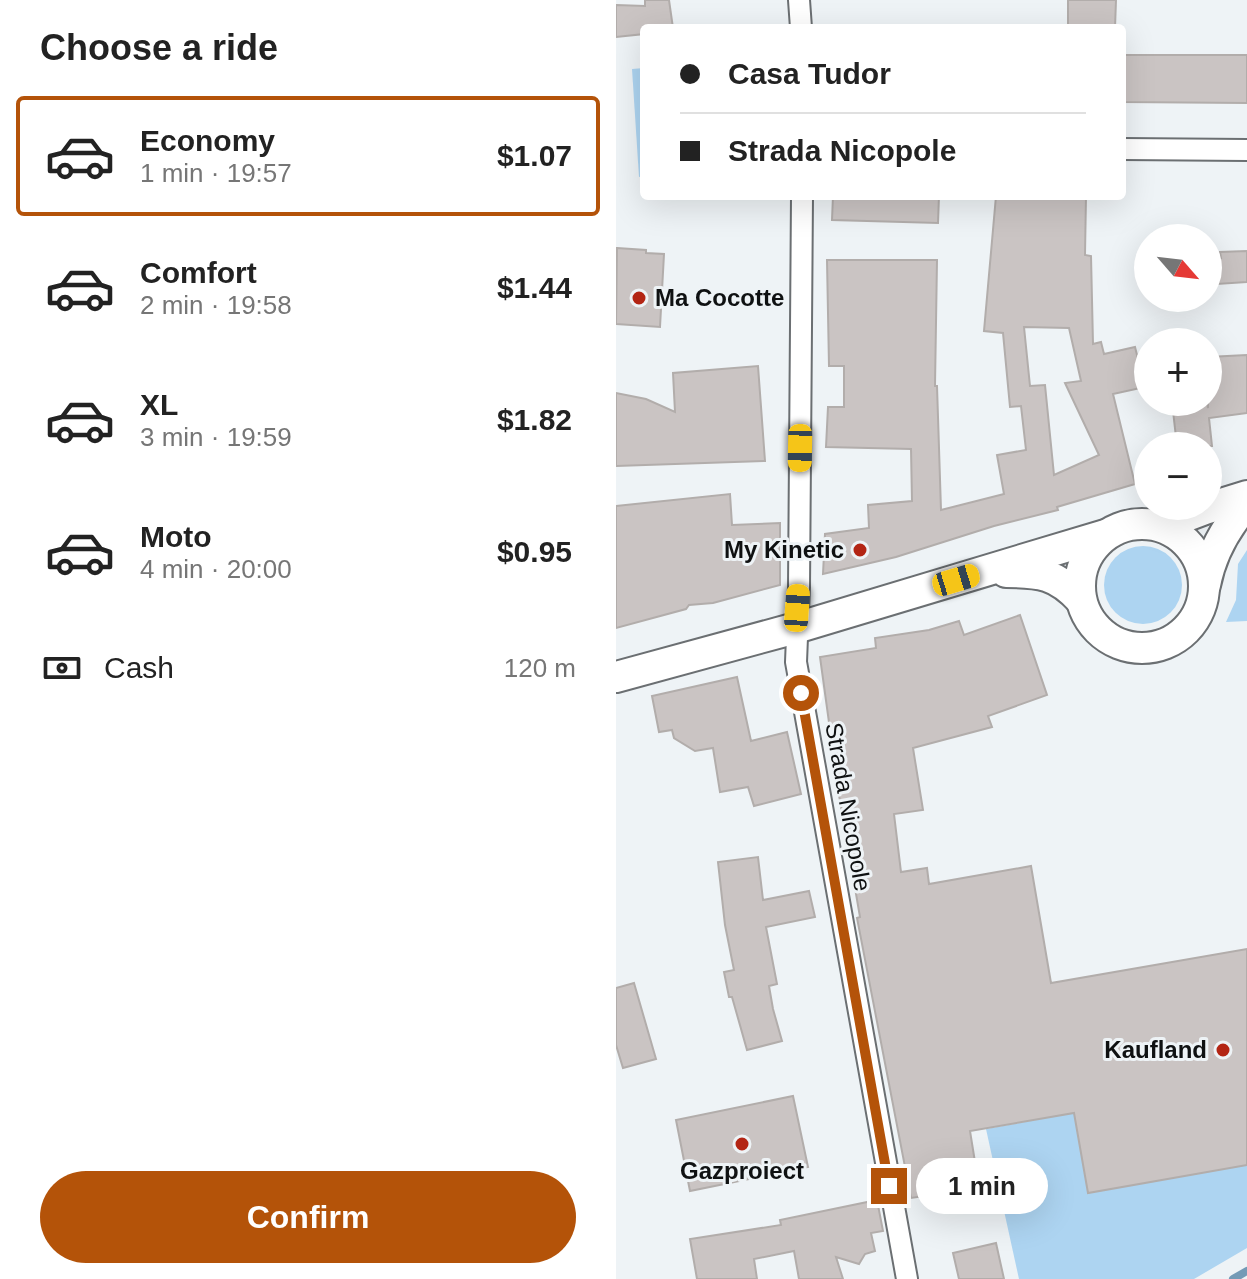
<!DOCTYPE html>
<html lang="en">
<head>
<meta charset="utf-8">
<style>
  body { margin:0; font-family:Helvetica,sans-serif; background:#f6f6f6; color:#222; height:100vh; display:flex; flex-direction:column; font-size:30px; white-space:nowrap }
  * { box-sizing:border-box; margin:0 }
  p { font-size:26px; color:#767676 }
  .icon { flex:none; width:44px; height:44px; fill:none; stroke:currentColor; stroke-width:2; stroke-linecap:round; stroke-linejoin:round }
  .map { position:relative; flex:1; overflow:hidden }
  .details { display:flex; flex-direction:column; background:#fff; width:616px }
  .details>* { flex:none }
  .hud { position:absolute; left:24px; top:24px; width:486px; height:176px; border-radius:8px; box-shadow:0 8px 32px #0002; display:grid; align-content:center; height:176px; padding:0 40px; background:#fff }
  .needle { width:52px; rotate:118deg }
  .fabs { position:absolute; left:518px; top:224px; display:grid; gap:16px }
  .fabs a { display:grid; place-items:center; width:88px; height:88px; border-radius:50%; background:#fff; box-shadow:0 8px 32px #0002; font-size:40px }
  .end { position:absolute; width:36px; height:36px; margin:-18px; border:10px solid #b45309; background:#fff; box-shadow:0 0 0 4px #fff }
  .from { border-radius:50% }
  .bubble { position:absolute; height:56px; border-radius:28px; background:#fff; box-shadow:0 8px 32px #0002; font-size:26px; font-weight:800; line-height:56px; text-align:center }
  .car { position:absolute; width:24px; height:48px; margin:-24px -12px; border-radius:10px; box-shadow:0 0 6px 2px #0007; background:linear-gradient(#f5c518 24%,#345 0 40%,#f5c518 0 76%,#345 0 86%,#f5c518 0) }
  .hud b { display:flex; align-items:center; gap:28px; height:76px; font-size:30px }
  .hud b+b { border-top:2px solid #e0e0e0 }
  .hud i { width:20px; height:20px; background:#222 }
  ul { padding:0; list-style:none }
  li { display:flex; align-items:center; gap:24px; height:120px; margin:0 16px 12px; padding:0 24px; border:4px solid transparent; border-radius:8px }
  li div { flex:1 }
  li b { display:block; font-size:30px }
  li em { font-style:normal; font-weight:800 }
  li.current { border-color:#b45309 }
  li>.icon { width:72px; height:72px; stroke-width:1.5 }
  h2 { padding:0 40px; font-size:36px; line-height:96px }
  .pay { display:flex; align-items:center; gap:20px; height:88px; padding:0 40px; font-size:30px }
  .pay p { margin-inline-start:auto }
  .cta { display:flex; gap:16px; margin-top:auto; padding:16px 40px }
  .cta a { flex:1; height:92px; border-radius:48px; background:#b45309; color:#fff; font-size:32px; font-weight:800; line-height:92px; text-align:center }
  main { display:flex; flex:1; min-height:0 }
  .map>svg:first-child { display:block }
</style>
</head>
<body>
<main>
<section class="details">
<h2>Choose a ride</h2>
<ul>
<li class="current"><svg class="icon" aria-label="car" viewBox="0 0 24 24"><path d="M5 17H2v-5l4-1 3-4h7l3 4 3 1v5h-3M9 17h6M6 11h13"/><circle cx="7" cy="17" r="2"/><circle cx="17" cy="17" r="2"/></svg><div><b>Economy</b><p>1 min · 19:57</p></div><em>$1.07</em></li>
<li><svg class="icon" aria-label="car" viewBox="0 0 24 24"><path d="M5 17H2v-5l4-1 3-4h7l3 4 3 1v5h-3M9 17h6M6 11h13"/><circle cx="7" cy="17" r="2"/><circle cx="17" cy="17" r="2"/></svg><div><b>Comfort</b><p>2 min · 19:58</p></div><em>$1.44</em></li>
<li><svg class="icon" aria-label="car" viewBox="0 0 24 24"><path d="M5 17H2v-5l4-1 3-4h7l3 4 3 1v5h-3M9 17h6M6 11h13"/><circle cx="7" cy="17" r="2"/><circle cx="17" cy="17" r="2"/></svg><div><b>XL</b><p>3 min · 19:59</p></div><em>$1.82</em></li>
<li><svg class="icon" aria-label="car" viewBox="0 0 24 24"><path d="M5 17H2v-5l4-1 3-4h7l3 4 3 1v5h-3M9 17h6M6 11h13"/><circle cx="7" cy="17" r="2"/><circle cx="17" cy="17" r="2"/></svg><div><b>Moto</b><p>4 min · 20:00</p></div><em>$0.95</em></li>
</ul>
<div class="pay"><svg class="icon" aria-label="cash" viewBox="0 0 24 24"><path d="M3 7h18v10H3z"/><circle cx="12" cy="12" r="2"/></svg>Cash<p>120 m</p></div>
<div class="cta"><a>Confirm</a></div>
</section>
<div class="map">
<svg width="631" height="1279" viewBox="0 0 631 1279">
  <rect width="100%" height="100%" fill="#eef3f6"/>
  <!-- green -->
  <g fill="#add4f1">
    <path d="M28,68V176L23,177L16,69Z"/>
    <circle cx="527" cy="585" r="39"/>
    <path d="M631,550V621L610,622L620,600L622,564Z"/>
    <path d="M458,1113L472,1193L631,1165V1248L578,1279H403L370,1129Z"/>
  </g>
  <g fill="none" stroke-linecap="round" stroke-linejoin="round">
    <!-- stream -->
    <path stroke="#739ab6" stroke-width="8" d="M617,1279L631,1271"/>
  </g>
  <!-- building -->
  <g fill="#cac4c3" stroke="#b2adab" stroke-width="2" fill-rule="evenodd">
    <path d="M29,0H53L57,28H28V34L0,37V5L29,6Z"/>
    <path d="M452,0H500L499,28H452Z"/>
    <path d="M506,55H631V103L506,102Z"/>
    <path d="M217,196H323L322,223L216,220Z"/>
    <path d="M380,196H470L469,255L475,256L477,344L485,342L488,354L519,347L529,387L497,394L519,484L441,507L442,510L378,526L280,557L207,574L209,534L253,528L252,505L296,501L295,449L210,447L212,407H228V366H213L211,260H321L319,386H321L325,510L388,494L381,455L410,450L405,406L394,407L387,333L368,331ZM408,327L453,328L465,381L449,383L483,455L438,475L429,385L414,386Z"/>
    <path d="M1,248L30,250V253L48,254L44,327L0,324Z"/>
    <path d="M631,251V282L601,284L599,258H605L604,252Z"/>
    <path d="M631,355V413L593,418L596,446H561L556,402H591L592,408V357Z"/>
    <path d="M142,366L149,461L0,466V393L30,399L59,412L57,373Z"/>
    <path d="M114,494L116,525L164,523V585L97,603L73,605L70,609L0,628V506Z"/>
    <path d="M404,615L431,695L372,716L376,727L297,748L307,810L278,814L285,872L311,868L313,884L415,866L435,983L631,949V1165L472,1193L458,1113L354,1131L364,1193L338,1196V1192L295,1198L241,918L244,917L223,795L204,657L260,648L259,638L313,630L343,621L348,635Z"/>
    <path d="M121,677L135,741L171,732L185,794L138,806L132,787L104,792L97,748L79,751L58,738L56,730L43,732L36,696Z"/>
    <path d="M142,857L147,900L193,891L199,917L150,927L161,984L153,986L157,1009L166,1041L131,1050L116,997H113L108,972L118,970L109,925L102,862Z"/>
    <path d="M18,983L40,1059L7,1068L0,1045V988Z"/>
    <path d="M177,1096L192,1167L74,1191L60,1120Z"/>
    <path d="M261,1200L267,1231L255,1233L259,1251L249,1254L243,1264L220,1257L227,1279H183L178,1251L138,1259L141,1279H81L74,1239L165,1225L164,1220Z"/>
    <path d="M380,1243L388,1279H343L337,1253Z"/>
  </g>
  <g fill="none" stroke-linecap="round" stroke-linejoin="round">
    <!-- street casing -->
    <g stroke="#6b6f72" stroke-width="24">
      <g id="street">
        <path d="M183,0L185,28"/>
        <path d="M506,149L631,150"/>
        <path d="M186,196L183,587L180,662L291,1279"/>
      </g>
    </g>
    <!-- secondary casing -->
    <g stroke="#6b6f72" stroke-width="34">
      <g id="secondary">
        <circle cx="526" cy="586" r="62"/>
        <path d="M544,526L589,509L631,496"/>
        <path d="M390,572C424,572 441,574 465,600"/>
        <path d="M589,585C595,553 610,527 631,503"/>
        <path d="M0,677L180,628L489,535"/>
      </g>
    </g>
    <!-- street -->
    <use href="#street" stroke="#fff" stroke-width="20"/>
    <!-- secondary -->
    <use href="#secondary" stroke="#fff" stroke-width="30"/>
  </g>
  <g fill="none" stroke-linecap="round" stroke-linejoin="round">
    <!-- route -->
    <path stroke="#b45309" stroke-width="10" d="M185,693L273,1186"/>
  </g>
  <!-- markers -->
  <g fill="#b32514" stroke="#eef3f6" stroke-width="3">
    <circle cx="23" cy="298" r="8"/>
    <circle cx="244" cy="550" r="8"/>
    <circle cx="607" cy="1050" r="8"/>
    <circle cx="126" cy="1144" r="8"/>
  </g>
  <g text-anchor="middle" stroke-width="6" stroke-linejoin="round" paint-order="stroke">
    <!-- poi labels -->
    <g font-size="24" font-weight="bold" fill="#0f1112" stroke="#eef3f6" text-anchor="end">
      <text x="39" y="306" text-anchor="start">Ma Cocotte</text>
      <text x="228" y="558">My Kinetic</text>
      <text x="591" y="1058">Kaufland</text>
      <text x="126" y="1179" text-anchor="middle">Gazproiect</text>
    </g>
    <!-- street labels -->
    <g font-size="24" fill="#0f1112" stroke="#eef3f6">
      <text transform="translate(232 807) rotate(80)" y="8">Strada Nicopole</text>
    </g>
  </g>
</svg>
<div class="fabs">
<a><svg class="needle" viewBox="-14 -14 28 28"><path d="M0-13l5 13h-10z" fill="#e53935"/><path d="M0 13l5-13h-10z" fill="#767676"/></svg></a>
<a>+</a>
<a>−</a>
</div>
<i class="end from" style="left:185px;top:693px"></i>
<i class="end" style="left:273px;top:1186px"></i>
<div class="bubble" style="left:300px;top:1158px;width:132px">1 min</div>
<i class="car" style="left:184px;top:448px;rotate:181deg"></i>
<i class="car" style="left:340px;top:580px;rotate:73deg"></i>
<i class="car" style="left:181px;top:608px;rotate:4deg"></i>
<div class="hud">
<b><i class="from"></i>Casa Tudor</b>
<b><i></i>Strada Nicopole</b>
</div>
</div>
</main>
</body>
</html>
